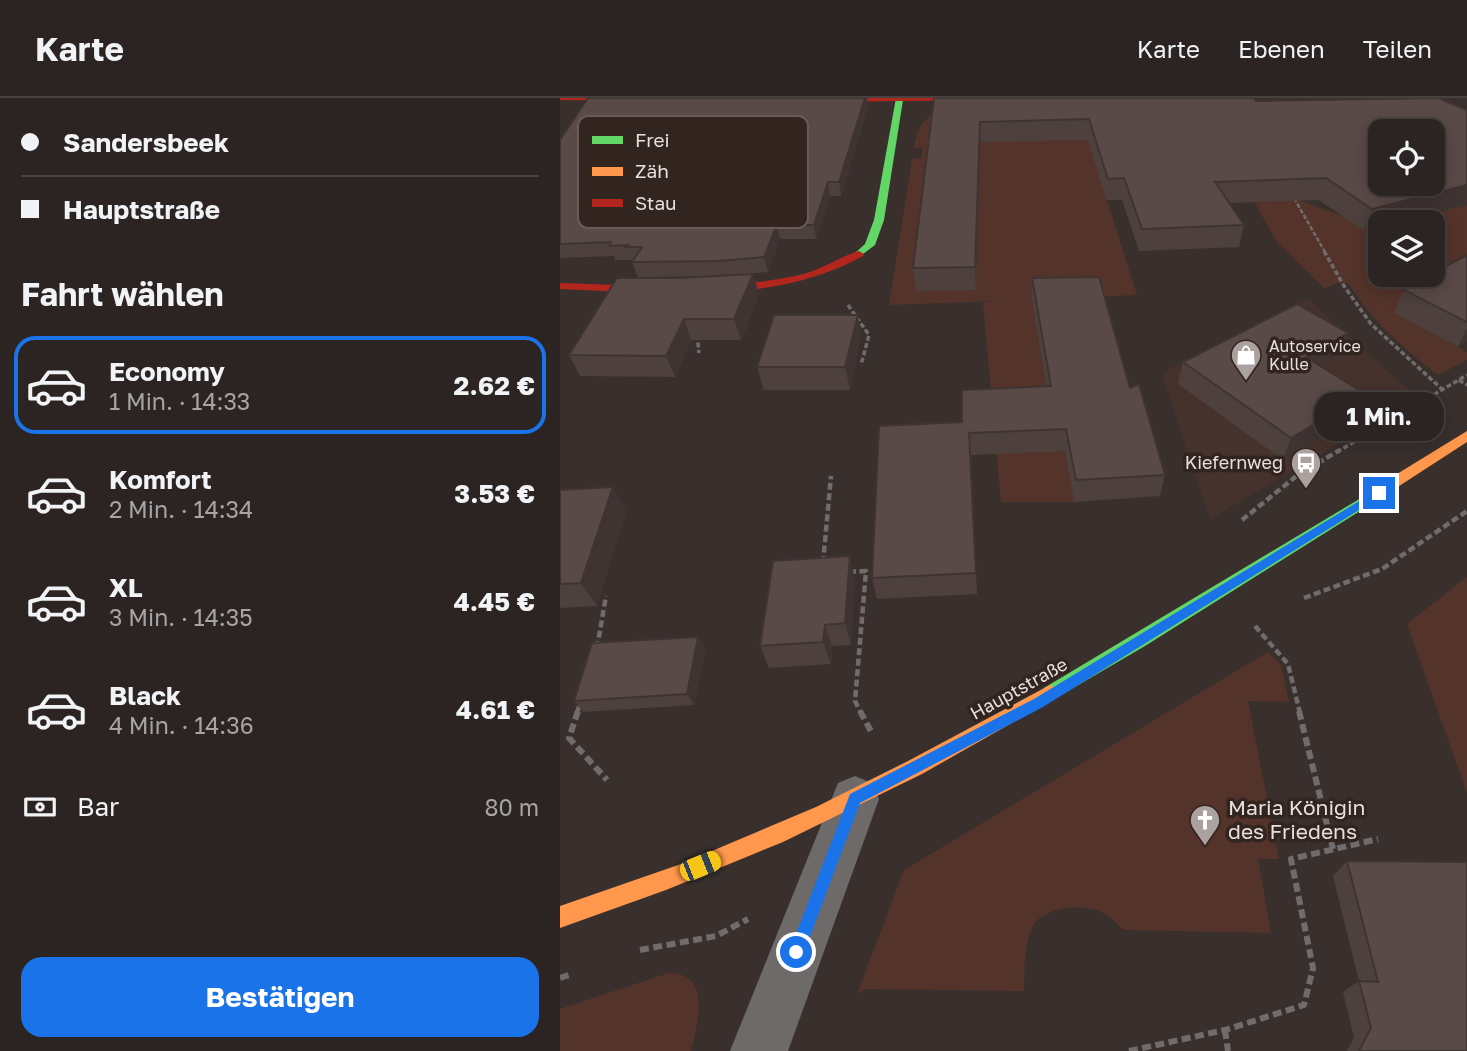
<!DOCTYPE html>
<html lang="de">
<head>
<meta charset="utf-8">
<style>
  body { margin:0; font-family:"Golos Text",sans-serif; background:#332c2a; color:#f1f3f6; height:100vh; display:flex; flex-direction:column; font-size:26px; white-space:nowrap }
  * { box-sizing:border-box; margin:0 }
  p { font-size:23px; color:#a6a4a5 }
  .icon { flex:none; width:38px; height:38px; fill:none; stroke:currentColor; stroke-width:2; stroke-linecap:round; stroke-linejoin:round }
  .map { position:relative; flex:1; overflow:hidden }
  .details { display:flex; flex-direction:column; background:#2b2422; width:560px }
  .details>* { flex:none }
  .banner { display:grid; align-content:center; height:154px; padding:0 21px; background:#2b2422 }
  .controls { position:absolute; left:808px; top:21px; display:grid; gap:14px }
  .controls a { display:grid; place-items:center; width:77px; height:77px; border-radius:14px; background:#2b2422; box-shadow:0 4px 18px #0003,0 0 0 2px #474140; font-size:35px }
  .end { position:absolute; width:32px; height:32px; margin:-16px; border:9px solid #1a73e8; background:#fff; box-shadow:0 0 0 4px #fff }
  .from { border-radius:50% }
  .bubble { position:absolute; height:49px; border-radius:21px; background:#2b2422; box-shadow:0 4px 18px #0003,0 0 0 2px #474140; font-size:23px; font-weight:700; line-height:49px; text-align:center }
  .car { position:absolute; width:21px; height:42px; margin:-21px -10px; border-radius:9px; box-shadow:0 0 5px 2px #0007; background:linear-gradient(#f5c518 24%,#345 0 40%,#f5c518 0 76%,#345 0 86%,#f5c518 0) }
  .banner b { display:flex; align-items:center; gap:24px; height:66px; font-size:26px }
  .banner b+b { border-top:2px solid #474140 }
  .banner i { width:18px; height:18px; background:#f1f3f6 }
  ul { padding:0; list-style:none }
  li { display:flex; align-items:center; gap:21px; height:98px; margin:0 14px 10px; padding:0 7px; border:4px solid transparent; border-radius:21px }
  li div { flex:1 }
  li b { display:block; font-size:26px }
  li em { font-style:normal; font-weight:700 }
  li.active { border-color:#1a73e8 }
  li>.icon { width:63px; height:63px; stroke-width:1.5 }
  h2 { padding:0 21px; font-size:32px; line-height:84px }
  .pay { display:flex; align-items:center; gap:18px; height:77px; padding:0 21px; font-size:26px }
  .pay p { margin-inline-start:auto }
  .cta { display:flex; gap:14px; margin-top:auto; padding:14px 21px }
  .cta a { flex:1; height:80px; border-radius:21px; background:#1a73e8; color:#fff; font-size:28px; font-weight:700; line-height:80px; text-align:center }
  header { display:flex; align-items:center; gap:42px; box-sizing:border-box; height:98px; padding:0 35px; background:#2b2422; border-bottom:2px solid #474140 }
  header strong { font-size:33px }
  nav { display:flex; gap:38px; margin-inline-start:auto; font-size:24px }
  main { display:flex; flex:1; min-height:0 }
  .map>svg:first-child { display:block }
</style>
</head>
<body>
<header>
<strong>Karte</strong>
<nav><a>Karte</a><a>Ebenen</a><a>Teilen</a></nav>
</header>
<main>
<section class="details">
<div class="banner">
<b><i class="from"></i>Sandersbeek</b>
<b><i></i>Hauptstraße</b>
</div>
<h2>Fahrt wählen</h2>
<ul>
<li class="active"><svg class="icon" aria-label="car" viewBox="0 0 24 24"><path d="M5 17H2v-5l4-1 3-4h7l3 4 3 1v5h-3M9 17h6M6 11h13"/><circle cx="7" cy="17" r="2"/><circle cx="17" cy="17" r="2"/></svg><div><b>Economy</b><p>1 Min. · 14:33</p></div><em>2.62 €</em></li>
<li><svg class="icon" aria-label="car" viewBox="0 0 24 24"><path d="M5 17H2v-5l4-1 3-4h7l3 4 3 1v5h-3M9 17h6M6 11h13"/><circle cx="7" cy="17" r="2"/><circle cx="17" cy="17" r="2"/></svg><div><b>Komfort</b><p>2 Min. · 14:34</p></div><em>3.53 €</em></li>
<li><svg class="icon" aria-label="car" viewBox="0 0 24 24"><path d="M5 17H2v-5l4-1 3-4h7l3 4 3 1v5h-3M9 17h6M6 11h13"/><circle cx="7" cy="17" r="2"/><circle cx="17" cy="17" r="2"/></svg><div><b>XL</b><p>3 Min. · 14:35</p></div><em>4.45 €</em></li>
<li><svg class="icon" aria-label="car" viewBox="0 0 24 24"><path d="M5 17H2v-5l4-1 3-4h7l3 4 3 1v5h-3M9 17h6M6 11h13"/><circle cx="7" cy="17" r="2"/><circle cx="17" cy="17" r="2"/></svg><div><b>Black</b><p>4 Min. · 14:36</p></div><em>4.61 €</em></li>
</ul>
<div class="pay"><svg class="icon" aria-label="cash" viewBox="0 0 24 24"><path d="M3 7h18v10H3z"/><circle cx="12" cy="12" r="2"/></svg>Bar<p>80 m</p></div>
<div class="cta"><a>Bestätigen</a></div>
</section>
<div class="map">
<svg width="907" height="953" viewBox="0 0 907 953">
  <rect width="100%" height="100%" fill="#39302e"/>
  <!-- built -->
  <path fill="#46322c" d="M748,201L857,300L650,421L602,275Z"/>
  <!-- green -->
  <g fill="#54332a">
    <path d="M558,5L560,11L535,12L541,31L694,27L698,39H679L682,46H702L721,76L730,99L782,118L804,133L821,129V177H873V124H839L879,114L856,99L859,89L879,101L907,94V174L835,215L907,254V262L878,277C842,250 813,223 788,185H776L765,191L716,143L667,54L595,57L605,82L567,83L564,76L539,77L577,197L508,200L513,238L478,240L492,324L500,323L514,404H441L423,204L438,203L329,207L352,61L361,60L363,50H354C358,27 364,18 386,12Z"/>
    <path d="M907,479V695L847,526Z"/>
    <path d="M708,554L721,567L729,604L688,603L719,761H698L711,835L564,832C555,824 545,813 533,811C515,807 483,810 473,828C463,847 465,872 464,893L306,891L297,896L344,772Z"/>
    <path d="M109,875C152,876 138,924 131,953H0V911Z"/>
  </g>
  <g fill="none" stroke-linecap="round" stroke-linejoin="round">
    <!-- path-far3 -->
    <path stroke="#716c6b" stroke-width="2.5" stroke-dasharray="4.5 2" stroke-linecap="butt" d="M734,100L765,154"/>
    <!-- path-far2 -->
    <g stroke="#716c6b" stroke-width="3.5" stroke-dasharray="5 2.5" stroke-linecap="butt">
      <path d="M764,153L784,188L811,226L884,293"/>
      <path d="M288,207L309,237L301,267"/>
      <path d="M137,237L139,255"/>
      <path d="M899,282L907,287"/>
      <path d="M777,354L907,277"/>
    </g>
    <!-- path-far1 -->
    <g stroke="#716c6b" stroke-width="4.5" stroke-dasharray="7 3.5" stroke-linecap="butt">
      <path d="M682,422L739,376L780,352"/>
      <path d="M263,465L271,378"/>
      <path d="M289,474L306,473L295,603L301,615"/>
      <path d="M744,500L822,471L907,413"/>
      <path d="M695,528L728,566L740,615"/>
      <path d="M37,550L46,498"/>
      <path d="M17,615L20,605"/>
    </g>
    <!-- path -->
    <g stroke="#716c6b" stroke-width="6" stroke-dasharray="9 4.5" stroke-linecap="butt">
      <path d="M18,613L9,640L47,682"/>
      <path d="M300,613L312,635"/>
      <path d="M739,613L773,751"/>
      <path d="M80,852L156,838L188,821"/>
      <path d="M0,880L12,876"/>
      <path d="M665,932L668,953"/>
      <path d="M569,953L665,932L744,907L753,870L731,761L818,741"/>
    </g>
    <!-- street -->
    <path fill="#6f6a6a" fill-rule="evenodd" d="M295,678L312,685L319,701L228,953H170L278,685Z"/>
    <!-- fast -->
    <g fill="#63d668" fill-rule="evenodd">
      <path d="M336,0L343,2L324,122L315,147L299,159L294,156L305,146L314,122Z"/>
      <path d="M811,394L818,399L816,403L585,548L496,600L490,603L484,600L481,595L484,590Z"/>
    </g>
    <!-- slow -->
    <g fill="#ff974d" fill-rule="evenodd">
      <path d="M907,333V344L816,403H806L804,399L806,395Z"/>
      <path d="M490,587L496,590L499,595L496,600L362,676L223,744L106,792L0,830V808L121,766L256,709L348,663Z"/>
    </g>
    <!-- jam -->
    <g fill="#b3261e" fill-rule="evenodd">
      <path d="M0,0H81L82,1L78,3L0,2Z"/>
      <path d="M252,0H428L424,2L254,4L250,2Z"/>
      <path d="M299,153L304,156L303,158C212,208 100,195 0,191V185C77,187 158,194 235,178C261,173 276,160 299,153Z"/>
    </g>
  </g>
  <!-- wall -->
  <g fill="#4d403d">
    <path d="M28,0H307L308,9L281,98H270L256,141H220L208,174L173,177L193,176L199,196L181,242H131L115,279L20,278L9,257L119,180L157,178L78,179L71,162H55L54,158L0,160V42Z"/>
    <path d="M374,0L696,3L907,12V107L839,124H821V129L804,133L759,102L669,105L684,127L679,149L579,153L562,102H546L528,42L420,44L416,192L356,193L353,170Z"/>
    <path d="M907,157V243L898,249L834,215L844,192Z"/>
    <path d="M472,180L570,290L605,377L600,398L514,404L505,353L411,357L417,496L317,501L312,480L402,324L486,288L472,202Z"/>
    <path d="M298,217L301,239L290,292H204L197,269Z"/>
    <path d="M780,258L761,268L796,318L723,362L618,286L623,264Z"/>
    <path d="M0,392L66,413L37,508L0,510Z"/>
    <path d="M295,481L291,547L272,548L271,566L209,570L200,548Z"/>
    <path d="M138,539L145,551L134,607L23,614L14,603Z"/>
    <path d="M787,763L907,953H787L794,939L783,894L799,883L773,778Z"/>
  </g>
  <!-- shaded-wall -->
  <g fill="#3f3432">
    <path d="M305,0H307L308,9L281,98L279,84Z"/>
    <path d="M420,24V44L416,192L415,169Z"/>
    <path d="M268,84L270,98L256,141L254,127Z"/>
    <path d="M907,87V107L839,124H821V129L804,133L812,111Z"/>
    <path d="M217,127L220,141L208,174L204,159Z"/>
    <path d="M193,176L199,196L181,242L174,221Z"/>
    <path d="M298,217L301,239L290,292L285,269Z"/>
    <path d="M124,221L131,242L115,279L106,258Z"/>
    <path d="M907,230V243L898,249Z"/>
    <path d="M788,235L780,258L738,281L746,259Z"/>
    <path d="M805,296L796,318L723,362L731,340Z"/>
    <path d="M53,389L66,413L37,508L21,485Z"/>
    <path d="M290,458L295,481L291,547L285,525Z"/>
    <path d="M265,527L272,548L271,566L263,544Z"/>
    <path d="M138,539L145,551L134,607L127,596Z"/>
  </g>
  <!-- building -->
  <g fill="#5a4a47" stroke="#3f3432" stroke-width="2" fill-rule="evenodd">
    <path d="M28,0H305L279,84H268L254,127H217L204,159L158,163L72,164L82,149H66L68,147L49,148L51,144L0,146V42Z"/>
    <path d="M374,0H694L696,3L878,0L907,12V87L812,111L766,80L655,84L684,127L582,131L564,80L548,81L529,21L420,24L415,169L353,170ZM821,33H873V86H821Z"/>
    <path d="M907,157V224L844,192L871,177H873V175Z"/>
    <path d="M193,176L174,221H124L106,258L9,257L57,180H119Z"/>
    <path d="M539,179L570,290L579,286L605,377L516,382L506,331L409,335L416,475L312,480L319,328L402,324V292L491,288L472,180Z"/>
    <path d="M737,206L788,235L746,259L805,296L731,340L623,264Z"/>
    <path d="M214,217H298L285,269H197Z"/>
    <path d="M53,389L21,485L0,486V392Z"/>
    <path d="M290,458L285,525L265,527L263,544L200,548L213,463Z"/>
    <path d="M138,539L127,596L14,603L32,545Z"/>
    <path d="M787,763L907,764V953H799L811,930L799,883L818,884Z"/>
  </g>
  <!-- route -->
  <path fill="#1a73e8" d="M819,391L824,395L823,397L483,609L300,705L242,860L236,862L231,860L229,854L290,696L474,601Z"/>
  <!-- icons -->
  <defs>
    <g id="shop-pin" transform="scale(1.575)"><path d="M0 17L-7.5 6A9.5 9.5 0 1 1 7.5 6Z" fill="#aba29f" stroke="#32241f"/><path d="M-5-2.5h2.3a2.7 3.5 0 0 1 5.4 0H5L5.5 6h-11ZM-1.5-2.5h3a1.5 2.3 0 0 0-3 0Z" fill="#fff"/></g>
    <g id="bus-pin" transform="scale(1.575)"><path d="M0 17L-7.5 6A9.5 9.5 0 1 1 7.5 6Z" fill="#aba29f" stroke="#32241f"/><path d="M-5-6H5V4H4V6H2V4H-2V6H-4V4H-5ZM-3.5-4V0h7V-4ZM-3.5 1.2v1.5H-2V1.2ZM2 1.2v1.5H3.5V1.2Z" fill="#fff"/></g>
    <g id="church-pin" transform="scale(1.575)"><path d="M0 17L-7.5 6A9.5 9.5 0 1 1 7.5 6Z" fill="#aba29f" stroke="#32241f"/><path d="M-1.2-6h2.4v3.5h3.3v2.4h-3.3V6h-2.4V-.1h-3.3v-2.4h3.3Z" fill="#fff"/></g>
  </defs>
  <g fill-rule="evenodd">
    <use href="#shop-pin" x="686" y="257"/>
    <use href="#bus-pin" x="746" y="365"/>
    <use href="#church-pin" x="645" y="722"/>
  </g>
  <g text-anchor="middle" stroke-width="7" stroke-linejoin="round" paint-order="stroke">
    <!-- far-poi labels -->
    <g font-size="16" fill="#e9dfdc" stroke="#32241f" text-anchor="start">
      <text x="709" y="254">Autoservice<tspan x="709" dy="18">Kulle</tspan></text>
    </g>
    <!-- poi labels -->
    <g font-size="18" fill="#e9dfdc" stroke="#32241f" text-anchor="end">
      <text x="723" y="371">Kiefernweg</text>
    </g>
    <!-- street labels -->
    <g font-size="18" fill="#e9dfdc" stroke="#32241f">
      <text transform="translate(459 591) rotate(-29)" y="6">Hauptstraße</text>
    </g>
    <!-- near-poi labels -->
    <g font-size="21" fill="#e9dfdc" stroke="#32241f" text-anchor="start">
      <text x="668" y="717">Maria Königin<tspan x="668" dy="24">des Friedens</tspan></text>
    </g>
  </g>
  <!-- legend -->
  <rect x="18" y="18" width="230" height="112" rx="10" fill="#32241f" stroke="#695c58" stroke-width="2"/>
  <rect x="32" y="38" width="31" height="8" fill="#63d668"/>
  <rect x="32" y="69" width="31" height="9" fill="#ff974d"/>
  <rect x="32" y="101" width="31" height="8" fill="#b3261e"/>
  <g font-size="19" fill="#e9dfdc">
    <text x="75" y="49">Frei</text>
    <text x="75" y="80">Zäh</text>
    <text x="75" y="112">Stau</text>
  </g>
</svg>
<div class="controls">
<a><svg class="icon" aria-label="locate" viewBox="0 0 24 24"><circle cx="12" cy="12" r="6"/><path d="M12 2v4M12 18v4M2 12h4M18 12h4"/></svg></a>
<a><svg class="icon" aria-label="layers" viewBox="0 0 24 24"><path d="M12 4l9 5-9 5-9-5zM3 14l9 5 9-5"/></svg></a>
</div>
<i class="end from" style="left:236px;top:854px"></i>
<i class="end" style="left:819px;top:395px"></i>
<div class="bubble" style="left:754px;top:294px;width:130px">1 Min.</div>
<i class="car" style="left:140px;top:768px;rotate:68deg"></i>
</div>
</main>
</body>
</html>
